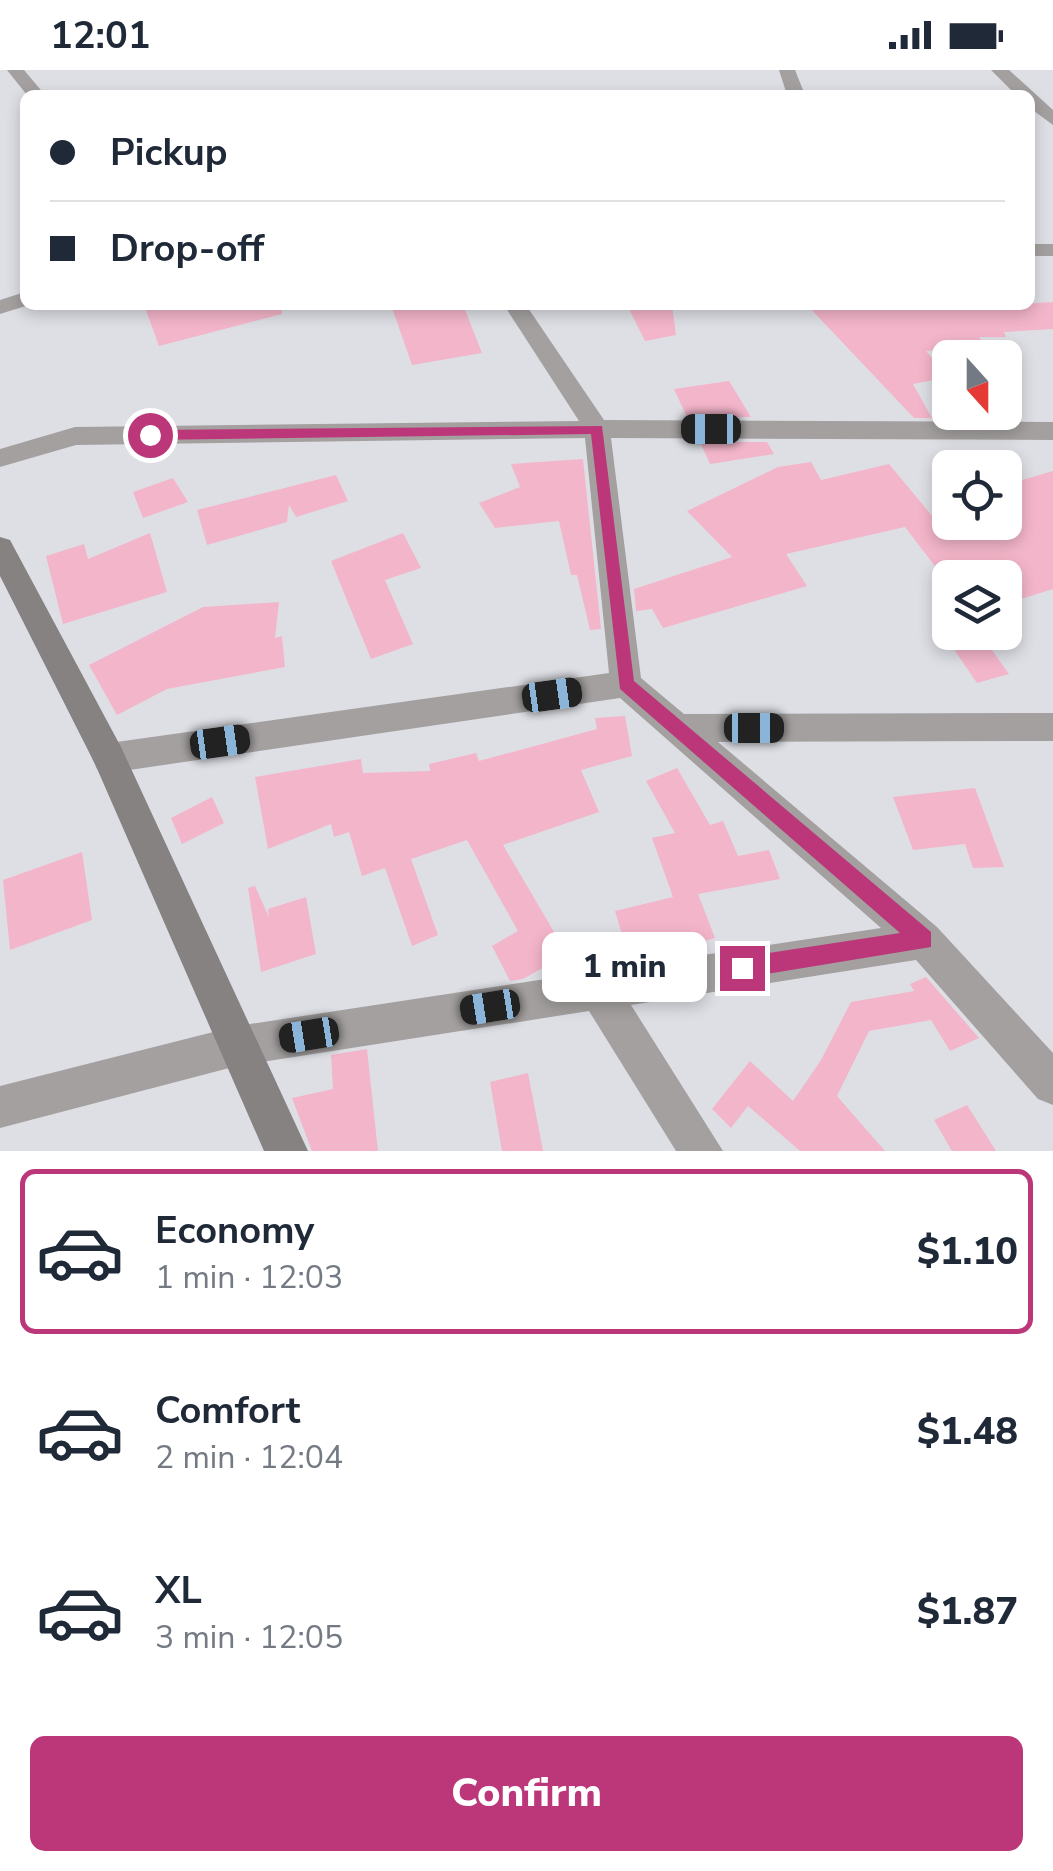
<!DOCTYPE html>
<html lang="en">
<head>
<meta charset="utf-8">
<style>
  body { margin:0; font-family:"Nunito Sans",sans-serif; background:#f6f6f7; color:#1f2937; height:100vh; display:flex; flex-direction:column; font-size:38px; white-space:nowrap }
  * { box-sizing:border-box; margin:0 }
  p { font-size:32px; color:#747a83 }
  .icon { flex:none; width:55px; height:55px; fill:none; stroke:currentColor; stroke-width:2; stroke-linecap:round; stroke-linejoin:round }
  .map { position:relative; height:1081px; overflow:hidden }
  .sheet { display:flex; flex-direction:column; background:#fff; flex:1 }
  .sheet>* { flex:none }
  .banner { position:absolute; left:20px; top:20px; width:1015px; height:220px; border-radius:15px; box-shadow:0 5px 15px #0003; display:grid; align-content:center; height:220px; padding:0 30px; background:#fff }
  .needle { width:65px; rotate:159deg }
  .fabs { position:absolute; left:932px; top:270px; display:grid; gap:20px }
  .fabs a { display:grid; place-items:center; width:90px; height:90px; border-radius:15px; background:#fff; box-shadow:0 5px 15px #0003; font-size:50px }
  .end { position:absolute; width:45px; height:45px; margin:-22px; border:12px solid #bc377a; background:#fff; box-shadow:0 0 0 5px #fff }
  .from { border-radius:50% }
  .bubble { position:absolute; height:70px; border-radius:15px; background:#fff; box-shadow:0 5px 15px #0003; font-size:32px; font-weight:800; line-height:70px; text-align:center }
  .car { position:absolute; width:30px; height:60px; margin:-30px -15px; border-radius:12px; box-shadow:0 0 8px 2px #0007; background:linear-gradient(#222 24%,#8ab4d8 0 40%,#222 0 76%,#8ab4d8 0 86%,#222 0) }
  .banner b { display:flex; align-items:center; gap:35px; height:95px; font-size:38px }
  .banner b+b { border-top:2px solid #e0e1e3 }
  .banner i { width:25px; height:25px; background:#1f2937 }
  ul { padding:18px 0 0; list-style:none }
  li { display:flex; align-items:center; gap:30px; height:165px; margin:0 20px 15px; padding:0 10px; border:5px solid transparent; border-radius:15px }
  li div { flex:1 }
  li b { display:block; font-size:38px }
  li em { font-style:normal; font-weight:800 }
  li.active { border-color:#bc377a }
  li>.icon { width:90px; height:90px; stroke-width:1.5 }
  .cta { display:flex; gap:20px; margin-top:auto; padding:20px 30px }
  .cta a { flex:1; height:115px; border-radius:15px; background:#bc377a; color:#fff; font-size:40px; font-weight:800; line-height:115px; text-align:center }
  .status { display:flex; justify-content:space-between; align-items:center; height:70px; padding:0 50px; background:#fff; direction:ltr }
  .status svg { height:28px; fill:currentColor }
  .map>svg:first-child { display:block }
</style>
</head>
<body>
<div class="status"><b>12:01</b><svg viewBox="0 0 49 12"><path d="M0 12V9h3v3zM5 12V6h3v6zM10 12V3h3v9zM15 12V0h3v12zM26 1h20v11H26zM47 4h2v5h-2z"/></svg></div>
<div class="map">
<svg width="1053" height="1081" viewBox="0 0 1053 1081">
  <rect width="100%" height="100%" fill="#dedfe5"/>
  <!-- building -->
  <g fill="#f3b5c9">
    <path d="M1053,232V259L1004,262L1006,267H979L985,276L926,281L949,307L913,314L932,348H914L807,235L968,238Z"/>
    <path d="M144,235H281L282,244L159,276Z"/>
    <path d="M391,235H463L482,283L412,295Z"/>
    <path d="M627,235H672L676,265L645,271Z"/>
    <path d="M729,311L751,347H687L674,319Z"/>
    <path d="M700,372H767L774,384L710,394Z"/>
    <path d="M583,389L601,559L590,560L577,505H571L559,451L495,458L479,433L520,417L511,394Z"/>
    <path d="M811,392L821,410L889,394L933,447L950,443V452H1005V415L1053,401V519L1005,534V508H944L905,457L786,484L807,516L663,558L652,539L636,541L634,519L732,487L687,441L778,397Z"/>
    <path d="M336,405L348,431L296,447L289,435L287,452L207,475L197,440Z"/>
    <path d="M173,408L188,432L143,448L133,422Z"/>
    <path d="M150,463L167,522L63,554L46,486L84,474L88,489Z"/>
    <path d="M403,463L421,498L385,510L413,574L371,589L331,491Z"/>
    <path d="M279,532L275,568L282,566L285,597L167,619L117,645L89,595L203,537Z"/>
    <path d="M942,562H979L1009,604L977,613Z"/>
    <path d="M625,646L632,686L581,700L599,742L503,775L567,884L523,909L510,911L492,876L518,861L467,770L411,789L438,865L412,876L385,798L362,806L349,762L334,767L331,754L268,779L255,707L361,689L363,703L430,701L429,694L476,683L479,691L597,659L595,648Z"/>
    <path d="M677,698L710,755L723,751L738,786L769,780L780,809L698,824L715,868L630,892L615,841L673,827L652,768L675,763L646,711Z"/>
    <path d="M975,718L1004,797L973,798L965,774L913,780L893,727Z"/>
    <path d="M212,727L224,753L182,774L171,748Z"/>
    <path d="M82,782L92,850L10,880L3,810Z"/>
    <path d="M255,816L269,847L268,839L306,827L316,884L261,902L248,818Z"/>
    <path d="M926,907L979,968L950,981L931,950L869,961L837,1026L885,1081H800L748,1036L731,1058L712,1039L750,991L793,1031L821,990L851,932L914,921L910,914Z"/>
    <path d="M367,979L378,1081H312L292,1028L333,1019L331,985Z"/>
    <path d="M528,1003L543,1081H502L490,1012Z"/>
    <path d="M967,1035L996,1081H952L934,1050Z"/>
  </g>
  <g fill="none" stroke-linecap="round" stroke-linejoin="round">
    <!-- street -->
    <g fill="#a4a0a0" fill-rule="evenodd">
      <path d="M7,0H24L45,25H27Z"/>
      <path d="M779,0H795L805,25H787Z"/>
      <path d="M991,0H1009L1053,40V55L1030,38V25H1016Z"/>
      <rect x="1030" y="174" width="23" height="12"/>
      <path d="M25,222V235H29L0,244V230Z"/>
      <path d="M504,235H526L604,350L1053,352V370L611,368L641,608L684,644L1053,643V671L718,672L937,857L1053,983V1035L1038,1029L916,890L631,935L723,1081H676L589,941L237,996L0,1058V1016L237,956L881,858L620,628L109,703L97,699L92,688L97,677L109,673L609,603L585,368L76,375L0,397V379L75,357L579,351Z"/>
    </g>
    <!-- secondary -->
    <path fill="#868281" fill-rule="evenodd" d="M0,467L10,470L121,677L308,1081H264L95,694L0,506Z"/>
  </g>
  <!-- route -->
  <path fill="#bc377a" d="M602,356L634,611L931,862V877L742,908L735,905V890L742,887L900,863L620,619L591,364L150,370L143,365L150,360Z"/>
</svg>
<div class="fabs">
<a><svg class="needle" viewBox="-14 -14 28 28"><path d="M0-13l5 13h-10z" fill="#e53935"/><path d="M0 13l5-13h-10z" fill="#747a83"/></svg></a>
<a><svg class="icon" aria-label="locate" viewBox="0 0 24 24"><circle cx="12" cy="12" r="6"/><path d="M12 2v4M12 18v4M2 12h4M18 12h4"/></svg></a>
<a><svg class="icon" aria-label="layers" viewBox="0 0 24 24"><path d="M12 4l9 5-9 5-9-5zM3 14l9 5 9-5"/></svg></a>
</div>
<i class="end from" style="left:150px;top:365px"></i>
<i class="end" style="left:742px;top:898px"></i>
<div class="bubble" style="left:542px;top:862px;width:165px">1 min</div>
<i class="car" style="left:711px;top:359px;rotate:270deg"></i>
<i class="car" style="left:552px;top:625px;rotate:82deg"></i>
<i class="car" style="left:754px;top:658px;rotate:90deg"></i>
<i class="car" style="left:220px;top:672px;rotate:82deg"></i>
<i class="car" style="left:490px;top:937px;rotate:261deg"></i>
<i class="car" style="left:309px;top:965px;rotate:261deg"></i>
<div class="banner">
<b><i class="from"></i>Pickup</b>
<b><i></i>Drop-off</b>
</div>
</div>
<section class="sheet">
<ul>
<li class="active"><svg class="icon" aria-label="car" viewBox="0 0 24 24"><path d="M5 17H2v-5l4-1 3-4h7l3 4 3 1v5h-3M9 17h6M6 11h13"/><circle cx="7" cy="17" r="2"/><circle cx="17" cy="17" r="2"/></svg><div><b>Economy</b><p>1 min · 12:03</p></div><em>$1.10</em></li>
<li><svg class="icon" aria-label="car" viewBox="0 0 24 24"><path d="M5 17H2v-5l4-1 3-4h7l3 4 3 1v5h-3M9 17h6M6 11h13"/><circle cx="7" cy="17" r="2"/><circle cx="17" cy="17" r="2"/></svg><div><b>Comfort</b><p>2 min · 12:04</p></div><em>$1.48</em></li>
<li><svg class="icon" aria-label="car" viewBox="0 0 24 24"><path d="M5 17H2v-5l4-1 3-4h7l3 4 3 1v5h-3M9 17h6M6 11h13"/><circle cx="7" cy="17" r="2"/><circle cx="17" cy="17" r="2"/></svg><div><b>XL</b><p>3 min · 12:05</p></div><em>$1.87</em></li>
</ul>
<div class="cta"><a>Confirm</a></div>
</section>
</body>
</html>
